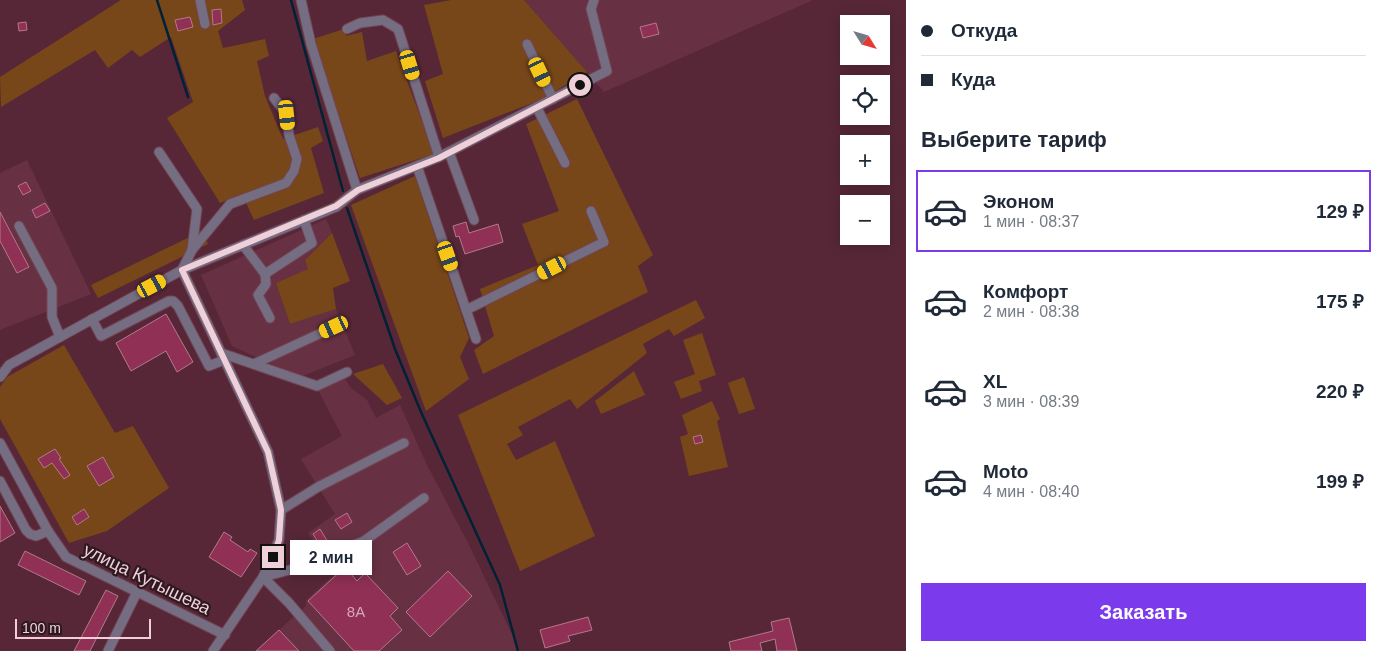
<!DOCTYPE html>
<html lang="ru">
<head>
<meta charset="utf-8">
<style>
  body { margin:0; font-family:Helvetica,sans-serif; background:#f6f6f7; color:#1f2937; height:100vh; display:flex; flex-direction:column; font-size:19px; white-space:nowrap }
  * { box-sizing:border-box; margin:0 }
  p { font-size:16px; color:#747a83 }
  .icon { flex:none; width:28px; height:28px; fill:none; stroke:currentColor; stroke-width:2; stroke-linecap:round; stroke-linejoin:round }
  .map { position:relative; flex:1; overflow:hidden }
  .panel { display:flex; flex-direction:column; background:#fff; width:475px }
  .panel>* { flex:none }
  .top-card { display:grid; align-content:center; height:110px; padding:0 15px; background:#fff }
  .needle { width:32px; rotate:127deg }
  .fabs { position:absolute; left:840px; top:15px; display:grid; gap:10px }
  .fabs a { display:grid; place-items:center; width:50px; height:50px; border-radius:0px; background:#fff; box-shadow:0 2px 12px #0003; font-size:25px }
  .scale { position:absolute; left:15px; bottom:12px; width:136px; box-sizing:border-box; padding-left:5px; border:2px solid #efd0d8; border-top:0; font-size:14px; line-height:18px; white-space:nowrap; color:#efd0d8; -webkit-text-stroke:4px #2f1920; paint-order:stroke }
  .end { position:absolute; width:22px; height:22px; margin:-11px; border:6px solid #efd0d8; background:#111; box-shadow:0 0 0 2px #111 }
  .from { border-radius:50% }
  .bubble { position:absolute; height:35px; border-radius:0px; background:#fff; box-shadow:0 2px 12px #0003; font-size:16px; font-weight:600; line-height:35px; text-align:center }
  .car { position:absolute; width:15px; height:30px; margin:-15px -8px; border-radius:6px; box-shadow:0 0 4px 1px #0007; background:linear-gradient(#f5c518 24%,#345 0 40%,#f5c518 0 76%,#345 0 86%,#f5c518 0) }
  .top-card b { display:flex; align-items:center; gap:18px; height:48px; font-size:19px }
  .top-card b+b { border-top:1px solid #e0e1e3 }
  .top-card i { width:12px; height:12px; background:#1f2937 }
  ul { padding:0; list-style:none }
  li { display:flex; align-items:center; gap:15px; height:82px; margin:0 10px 8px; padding:0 5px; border:2px solid transparent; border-radius:0px }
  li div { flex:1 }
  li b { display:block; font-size:19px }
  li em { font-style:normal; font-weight:600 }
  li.selected { border-color:#7c3aed }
  li>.icon { width:45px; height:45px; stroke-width:1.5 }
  h2 { padding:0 15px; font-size:22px; line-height:60px }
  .primary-button { display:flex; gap:10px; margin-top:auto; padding:10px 15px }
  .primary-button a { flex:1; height:58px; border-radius:0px; background:#7c3aed; color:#fff; font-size:20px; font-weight:600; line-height:58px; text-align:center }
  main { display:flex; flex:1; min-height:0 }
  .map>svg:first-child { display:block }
</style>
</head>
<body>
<main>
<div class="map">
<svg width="906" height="651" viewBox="0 0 906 651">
  <rect width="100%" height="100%" fill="#572738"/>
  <!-- built -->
  <g fill="#673143">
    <path d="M524,0H813L604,92Z"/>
    <path d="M27,160L91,294L0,330V173Z"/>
    <path d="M326,219L332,233L305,260L309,269L276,283L290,324L336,309L355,355L300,377L232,346L201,275Z"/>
    <path d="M345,379L351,388L367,400L376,418L400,405L427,465L468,543L520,651H255L306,606V600L335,574L308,533L335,514L301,459L342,436L318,390Z"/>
  </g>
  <!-- green -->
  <g fill="#77471a">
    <path d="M121,0H242L245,10L218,31L223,48L265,39L269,56L257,61L265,96L283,139L318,127L323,141L311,148L324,193L254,220L242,194L220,203L167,118L193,102L171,37L140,57L132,50L108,68L95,50L1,107L0,77Z"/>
    <path d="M451,0H524L587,72L542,99L443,138L425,81L443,74L424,5Z"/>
    <path d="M344,29L346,36L362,32L367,61L396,51L434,154L360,178L313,39Z"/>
    <path d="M577,99L653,255L638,266L648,292L483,374L474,350L494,336L480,289L538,265L522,224L559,211L526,124Z"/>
    <path d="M415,176L469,338L460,357L469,379L426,411L351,205Z"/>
    <path d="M202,231L208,244L98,298L91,285Z"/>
    <path d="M332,233L350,281L333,288L336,309L290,324L276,283L308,269L305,260Z"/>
    <path d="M696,300L705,318L674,336L669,329L643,344L647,353L577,409L570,399L518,427L523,435L507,444L516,460L555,441L595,536L520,571L458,415Z"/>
    <path d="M702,333L716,375L699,381L702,391L681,399L674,382L695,374L683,340Z"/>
    <path d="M64,345L115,433L133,426L169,488L107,531L69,543L0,419V387L7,377Z"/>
    <path d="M383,364L402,398L387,405L353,374Z"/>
    <path d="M634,371L645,395L601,414L595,401Z"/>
    <path d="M744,377L755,409L739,414L728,383Z"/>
    <path d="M712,401L720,419L717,421L728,467L689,476L680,437L688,434L682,415Z"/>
  </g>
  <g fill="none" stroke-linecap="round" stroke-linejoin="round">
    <!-- stream -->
    <g stroke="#012135" stroke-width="2.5">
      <path d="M157,0L188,97"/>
      <path d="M291,0L343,191"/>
      <path d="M347,208L395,349L421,412L500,585L518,651"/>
    </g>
  </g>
  <!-- building -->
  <g fill="#8f3054" stroke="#b27a8a">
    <path d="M221,9L222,23L213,25L212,10Z"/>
    <path d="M190,17L193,27L178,31L175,20Z"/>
    <path d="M26,22L27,30L19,31L18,23Z"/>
    <path d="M656,23L659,34L643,38L640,27Z"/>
    <path d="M26,182L31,191L23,195L18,186Z"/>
    <path d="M45,203L50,211L36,218L32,210Z"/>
    <path d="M0,212L29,267L17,273L0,241Z"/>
    <path d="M466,222L469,233L498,224L503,242L465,254L459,236L456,237L453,226Z"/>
    <path d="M166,314L193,362L177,372L166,351L131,371L116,343Z"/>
    <path d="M701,435L703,442L695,444L693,437Z"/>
    <path d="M55,449L61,458L59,459L70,475L64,479L52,463L44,468L38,459Z"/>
    <path d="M103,457L114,477L99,486L87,466Z"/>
    <path d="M0,506L15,533L0,542Z"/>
    <path d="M84,509L89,517L77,525L72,517Z"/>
    <path d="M347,513L352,522L341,529L335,520Z"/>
    <path d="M320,529L331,547L323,550L313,534Z"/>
    <path d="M224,532L232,537L230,540L248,552L250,549L257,553L241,577L209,557Z"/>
    <path d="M407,543L421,566L407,575L393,552Z"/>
    <path d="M25,551L86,581L79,595L18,565Z"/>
    <path d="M345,567L357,581L365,573L398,608L390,616L402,630L379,651H354L308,601Z"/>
    <path d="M448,571L472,596L430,637L406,612Z"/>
    <path d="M106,590L118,596L90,651H74Z"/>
    <path d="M588,617L592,630L568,636L570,641L545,648L540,630Z"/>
    <path d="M789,618L797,651H777L775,639L760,643L762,651H731L729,642L773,631L771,622Z"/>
    <path d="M279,630L299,651H256Z"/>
  </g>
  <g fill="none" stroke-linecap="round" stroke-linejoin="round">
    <!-- minor casing -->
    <g stroke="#724555" stroke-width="11">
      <g id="minor">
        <path d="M200,0L205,24"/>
        <path d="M301,0L311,44L357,190"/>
        <path d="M347,29L360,23L383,20L398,29L439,157"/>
        <path d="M527,44L553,99"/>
        <path d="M537,108L565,163"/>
        <path d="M159,152L197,209L192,250L182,270"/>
        <path d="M449,152L474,220"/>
        <path d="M417,166L476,339"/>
        <path d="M19,226L52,288V317L60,337"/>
        <path d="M243,245L265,274L312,243L304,220"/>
        <path d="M192,250L230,204L286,183L294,171L297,159L289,135L287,115L274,98"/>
        <path d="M182,270L336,207L357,190L439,157L607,71L591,9L594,0"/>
        <path d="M265,274L266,284L258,295L270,318"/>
        <path d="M466,310L604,242L591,211"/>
        <path d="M92,319L101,336L169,301H173L178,306L209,366L224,360"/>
        <path d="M221,353L317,386L347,372"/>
        <path d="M254,364L334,327"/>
        <path d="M0,377L9,365L182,270L268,452L281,510L279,540L263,577L213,651"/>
        <path d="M0,443L48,531L66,557L225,635"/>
        <path d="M0,481L26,530L30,534L36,536L48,531"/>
        <path d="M281,510L318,487L404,443"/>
        <path d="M108,651L137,592"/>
        <path d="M330,651L289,603L263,577L293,569L364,541L424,498"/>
      </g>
    </g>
    <!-- minor -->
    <use href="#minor" stroke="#756e83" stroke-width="9"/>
  </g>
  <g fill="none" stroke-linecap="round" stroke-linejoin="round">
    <!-- route -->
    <path stroke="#efd0d8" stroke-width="6" d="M273,557L279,540L281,510L268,452L182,270L336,206L358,190L439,158L580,85"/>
  </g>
  <g text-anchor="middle" stroke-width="4.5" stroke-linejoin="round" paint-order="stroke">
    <!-- number labels -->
    <g font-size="15" fill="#d7a8b7">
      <text x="356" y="617">8А</text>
    </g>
    <!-- street labels -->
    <g font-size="18" fill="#efd0d8" stroke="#2f1920">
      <text transform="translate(147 579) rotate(26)" y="6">улица Кутышева</text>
    </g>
  </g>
</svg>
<div class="fabs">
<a><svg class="needle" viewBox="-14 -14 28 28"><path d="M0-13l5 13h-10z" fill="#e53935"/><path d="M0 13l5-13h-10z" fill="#747a83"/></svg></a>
<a><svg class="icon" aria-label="locate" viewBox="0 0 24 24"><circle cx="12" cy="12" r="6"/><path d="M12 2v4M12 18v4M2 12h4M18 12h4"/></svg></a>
<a>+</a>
<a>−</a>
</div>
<div class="scale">100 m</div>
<i class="end from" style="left:580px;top:85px"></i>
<i class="end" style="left:273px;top:557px"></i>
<div class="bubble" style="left:290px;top:540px;width:82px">2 мин</div>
<i class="car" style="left:410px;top:65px;rotate:163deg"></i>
<i class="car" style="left:540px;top:72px;rotate:155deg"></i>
<i class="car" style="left:287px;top:115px;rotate:174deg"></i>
<i class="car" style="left:448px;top:256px;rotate:161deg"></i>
<i class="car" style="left:552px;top:268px;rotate:243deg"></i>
<i class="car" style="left:152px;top:286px;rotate:62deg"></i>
<i class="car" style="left:334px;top:327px;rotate:245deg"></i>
</div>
<section class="panel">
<div class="top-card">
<b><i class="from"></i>Откуда</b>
<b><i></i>Куда</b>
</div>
<h2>Выберите тариф</h2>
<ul>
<li class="selected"><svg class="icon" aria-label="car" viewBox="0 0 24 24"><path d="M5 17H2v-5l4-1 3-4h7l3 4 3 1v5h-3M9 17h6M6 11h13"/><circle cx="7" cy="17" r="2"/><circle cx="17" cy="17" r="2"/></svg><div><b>Эконом</b><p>1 мин · 08:37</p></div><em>129 ₽</em></li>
<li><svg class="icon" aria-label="car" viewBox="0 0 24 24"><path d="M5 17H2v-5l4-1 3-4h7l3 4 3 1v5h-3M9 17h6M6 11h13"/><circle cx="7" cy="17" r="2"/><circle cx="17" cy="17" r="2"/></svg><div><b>Комфорт</b><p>2 мин · 08:38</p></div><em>175 ₽</em></li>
<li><svg class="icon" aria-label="car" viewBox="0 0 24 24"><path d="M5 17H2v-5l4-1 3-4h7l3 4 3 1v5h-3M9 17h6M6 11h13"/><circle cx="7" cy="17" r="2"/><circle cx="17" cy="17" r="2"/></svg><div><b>XL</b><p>3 мин · 08:39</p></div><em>220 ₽</em></li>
<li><svg class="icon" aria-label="car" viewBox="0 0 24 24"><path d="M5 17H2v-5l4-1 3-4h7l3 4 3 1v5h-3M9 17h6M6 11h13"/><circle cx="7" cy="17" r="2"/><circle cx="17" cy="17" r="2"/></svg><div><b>Moto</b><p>4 мин · 08:40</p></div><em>199 ₽</em></li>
</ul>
<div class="primary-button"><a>Заказать</a></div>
</section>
</main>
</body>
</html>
